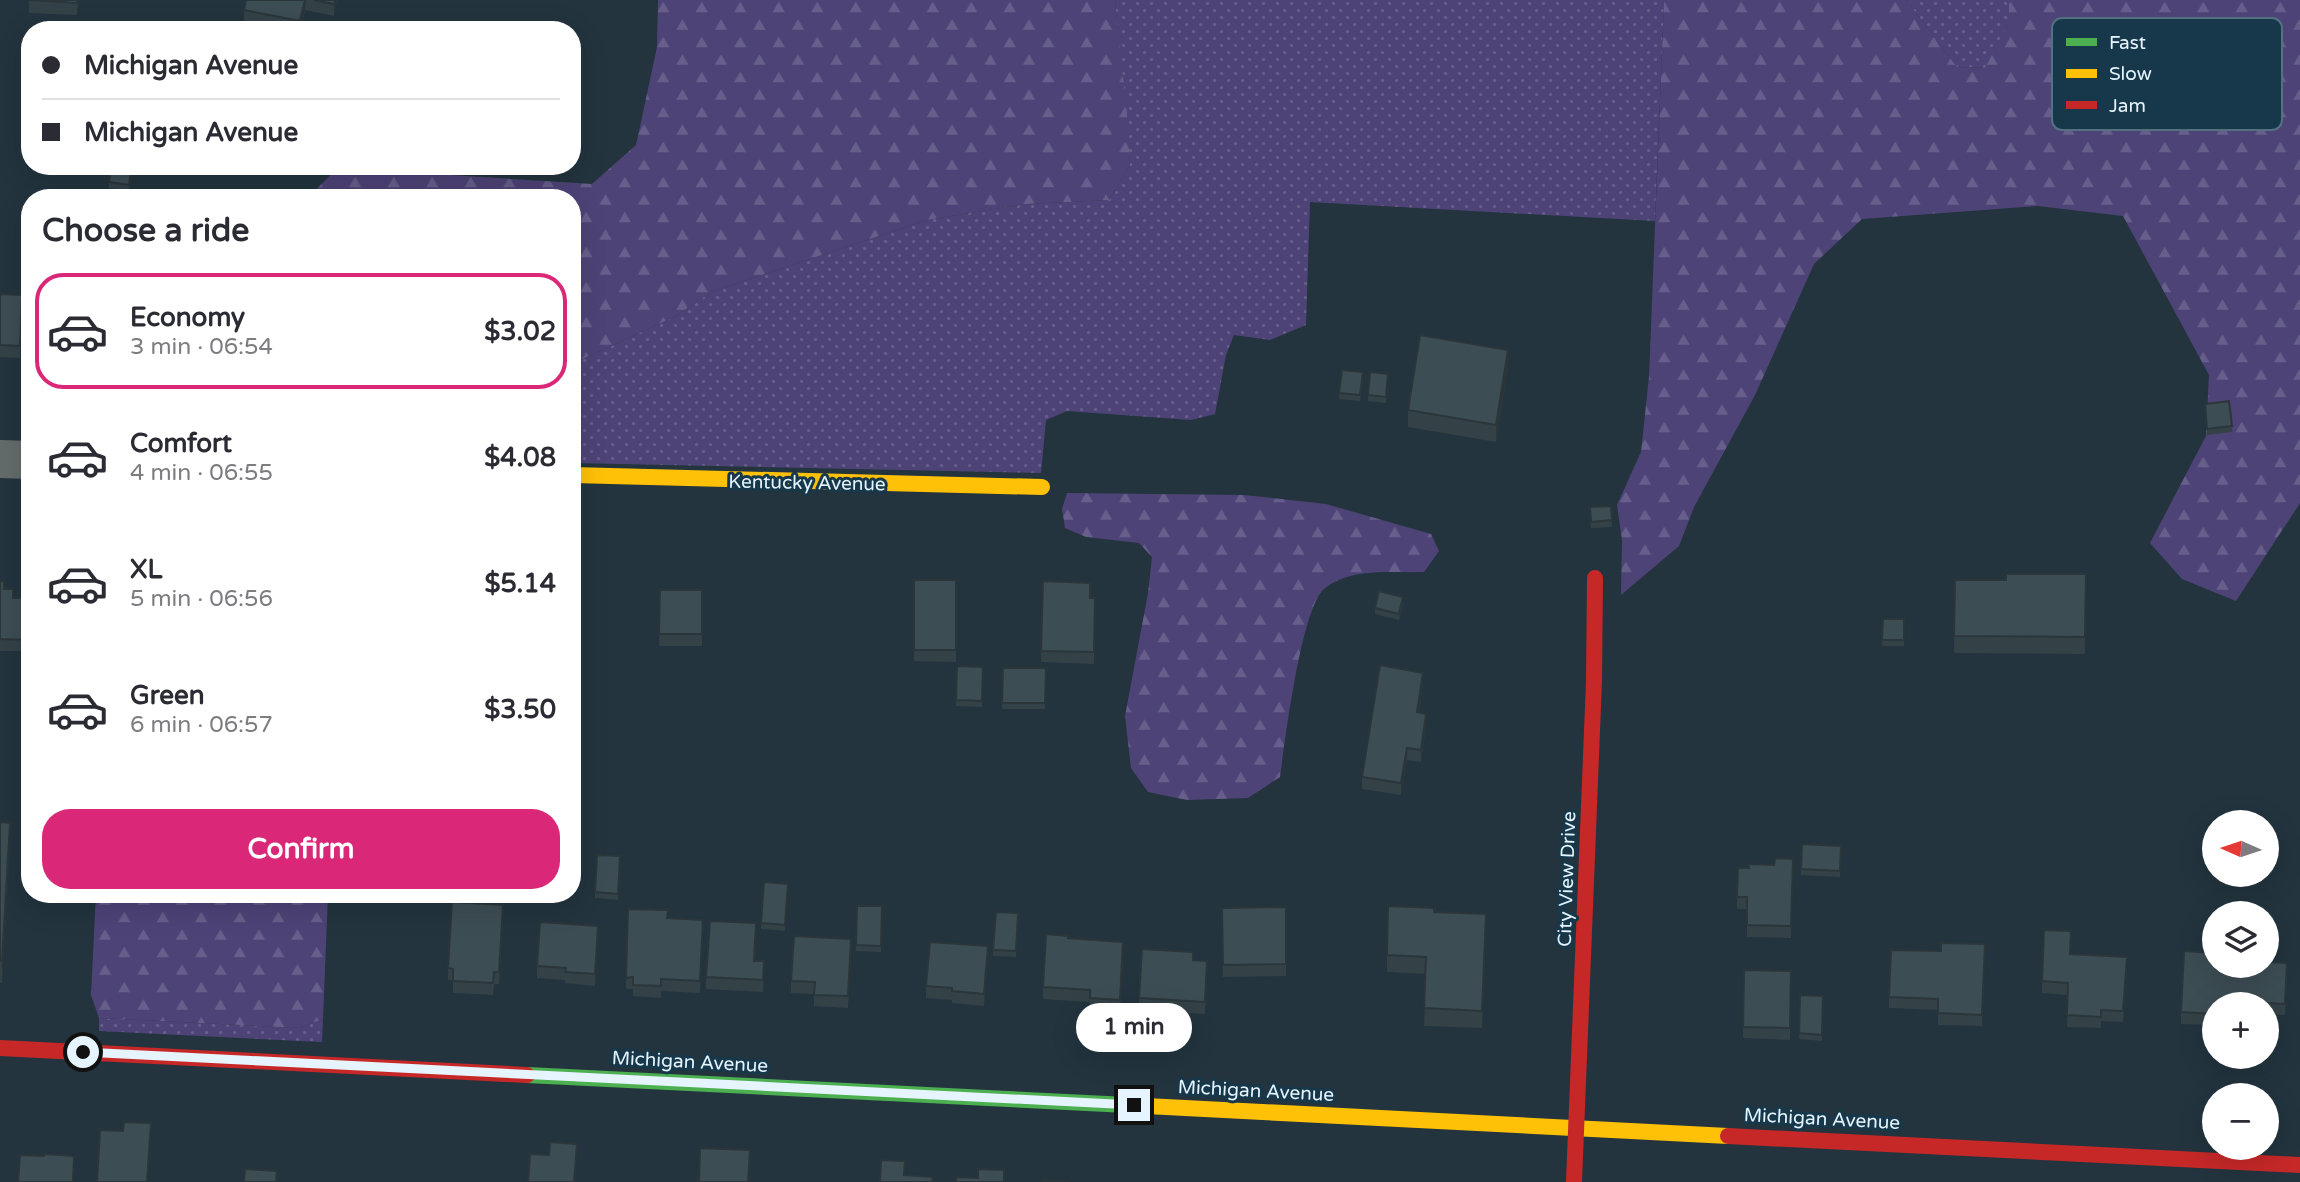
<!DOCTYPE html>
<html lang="en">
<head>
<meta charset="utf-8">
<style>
  body { margin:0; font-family:"Varela Round",sans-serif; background:#f7f7f7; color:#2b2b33; height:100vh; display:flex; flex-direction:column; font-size:26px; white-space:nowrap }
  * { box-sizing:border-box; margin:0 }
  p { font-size:23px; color:#7c7c81 }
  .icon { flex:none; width:38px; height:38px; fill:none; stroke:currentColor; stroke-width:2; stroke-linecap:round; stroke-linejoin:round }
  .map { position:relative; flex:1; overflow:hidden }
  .panel { position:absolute; left:21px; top:189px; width:560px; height:714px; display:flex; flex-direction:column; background:#fff; border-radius:28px; box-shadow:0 7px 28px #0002 }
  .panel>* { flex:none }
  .banner { position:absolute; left:21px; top:21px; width:560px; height:154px; border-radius:28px; box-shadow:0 7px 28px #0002; display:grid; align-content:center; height:154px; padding:0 21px; background:#fff }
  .needle { width:46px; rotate:273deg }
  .fabs { position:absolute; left:2202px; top:810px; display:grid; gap:14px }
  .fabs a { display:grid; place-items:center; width:77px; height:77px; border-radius:50%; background:#fff; box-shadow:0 7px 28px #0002; font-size:35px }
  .end { position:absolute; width:32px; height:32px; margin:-16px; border:9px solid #e5f4fe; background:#111; box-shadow:0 0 0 4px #111 }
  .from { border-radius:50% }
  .bubble { position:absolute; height:49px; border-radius:24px; background:#fff; box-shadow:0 7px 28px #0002; font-size:23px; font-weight:700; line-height:49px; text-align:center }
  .banner b { display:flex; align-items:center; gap:24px; height:66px; font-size:26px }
  .banner b+b { border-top:2px solid #e1e1e2 }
  .banner i { width:18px; height:18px; background:#2b2b33 }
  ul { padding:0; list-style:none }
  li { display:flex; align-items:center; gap:21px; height:116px; margin:0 14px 10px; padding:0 7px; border:4px solid transparent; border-radius:28px }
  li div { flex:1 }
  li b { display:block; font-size:26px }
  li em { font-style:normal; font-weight:700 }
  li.active { border-color:#db2777 }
  li>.icon { width:63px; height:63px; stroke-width:1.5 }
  h2 { padding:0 21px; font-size:32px; line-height:84px }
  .cta { display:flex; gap:14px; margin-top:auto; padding:14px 21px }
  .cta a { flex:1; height:80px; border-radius:28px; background:#db2777; color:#fff; font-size:28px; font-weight:700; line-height:80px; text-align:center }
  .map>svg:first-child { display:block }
</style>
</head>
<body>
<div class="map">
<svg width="2300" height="1182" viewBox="0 0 2300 1182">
  <defs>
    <pattern id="grass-dots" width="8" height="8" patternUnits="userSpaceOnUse" patternTransform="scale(1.75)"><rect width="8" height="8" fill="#4e4377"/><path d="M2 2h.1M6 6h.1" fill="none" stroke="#675f8b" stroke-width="1.8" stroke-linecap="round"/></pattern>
    <pattern id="forest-firs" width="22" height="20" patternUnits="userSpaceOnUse" patternTransform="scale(1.75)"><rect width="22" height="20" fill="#4e4377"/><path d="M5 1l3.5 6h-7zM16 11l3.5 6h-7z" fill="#675f8b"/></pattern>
  </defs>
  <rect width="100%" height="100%" fill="#23343e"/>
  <!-- grass -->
  <g fill="url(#grass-dots)">
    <path d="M1115,0H1664L1655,221L1310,202L1306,325L1270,340L1234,335L1226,355L1215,414L1191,420L1067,411L1046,420L1041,473L572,463V364L676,316L711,292L927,220L1026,204L1109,200L1130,165Z"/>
    <path d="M1906,0H2009V23L1986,68L1957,67Z"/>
    <path d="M99,1018L300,1028L323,1019L322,1042L99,1031Z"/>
  </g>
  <!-- forest -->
  <g fill="url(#forest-firs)">
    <path d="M658,0H1115L1128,124L1130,165L1109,200L1026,204L927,220L711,292L676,316L572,364V198H308L337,168L592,184L636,145L657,47Z"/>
    <path d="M1664,0H1906L1957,67L1985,68L2009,23V0H2300V503L2236,601L2182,579L2150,543L2206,436L2209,375L2123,216L2038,206L1862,219L1814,264L1755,395L1694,507L1679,546L1621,595L1622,540L1617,505L1641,452L1649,377Z"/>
    <path d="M1067,493L1244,495L1326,504L1431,534L1439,551L1424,572C1392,573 1350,567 1324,589C1301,609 1285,742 1280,777L1248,798L1187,800L1148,792L1131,768L1125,716L1148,593L1152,557L1139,543L1086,537L1065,528L1062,509Z"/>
    <path d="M96,894H328L323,1019L300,1028L99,1018L91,995Z"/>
  </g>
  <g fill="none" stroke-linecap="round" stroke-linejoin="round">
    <!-- street -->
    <path stroke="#646b6b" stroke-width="38" d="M0,459L30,460"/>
    <!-- fast -->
    <path stroke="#4caf50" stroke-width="16" d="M527,1075L1127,1105"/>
    <!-- slow -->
    <g stroke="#ffc107" stroke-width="16">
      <path d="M572,475L1042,487"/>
      <path d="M1127,1105L1728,1136"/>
    </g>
    <!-- jam -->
    <g stroke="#c62828" stroke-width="16">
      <path d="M0,1048L527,1075"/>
      <path d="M1728,1136L2300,1165"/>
      <path d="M1574,1182L1594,681L1595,578"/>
    </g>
  </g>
  <!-- wall -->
  <g fill="#344248">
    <path d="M29,0H78L77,15L29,13Z"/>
    <path d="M246,0H337L334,16L305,10L301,30H284L244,22V10Z"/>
    <path d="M131,176L129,191L109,188V182Z"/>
    <path d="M0,294L22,307L20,358L0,357Z"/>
    <path d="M1508,367L1496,442L1408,427V410Z"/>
    <path d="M1363,378L1360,401L1339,399V393Z"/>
    <path d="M1388,380L1386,403L1368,401V395Z"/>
    <path d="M2205,404L2232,426V432L2207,435Z"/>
    <path d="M1611,506L1612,527L1591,528L1590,507Z"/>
    <path d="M2086,574L2085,654L1954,653L1955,580H2006Z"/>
    <path d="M914,580H956V662L914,661Z"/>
    <path d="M0,581L4,589L13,598H28V651H0Z"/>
    <path d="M1043,581L1090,598H1095L1094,664L1041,662Z"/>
    <path d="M660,590H702V646H659Z"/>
    <path d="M1403,603L1399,620L1375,614V608Z"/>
    <path d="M1883,619H1904V646H1882Z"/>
    <path d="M957,666L983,667L982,707L956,706Z"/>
    <path d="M1003,668H1046L1045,709H1002Z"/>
    <path d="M1423,684L1419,713L1426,726L1421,762L1407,760L1401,795L1362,789V777Z"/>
    <path d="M0,822L10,845L2,983H0Z"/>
    <path d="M1841,846L1840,877L1801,875V869Z"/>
    <path d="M1793,859L1791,938L1747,937V909H1737V897L1748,868L1774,865Z"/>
    <path d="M620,862L618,900L595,898V892Z"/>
    <path d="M788,884L785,931L761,929V923Z"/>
    <path d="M857,906H882L881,952L856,951Z"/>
    <path d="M1286,907V976L1223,977L1222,908Z"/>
    <path d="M628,909L668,918L703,920L700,993L661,991V998L633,996V989H626Z"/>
    <path d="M1434,912L1486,931L1482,1028L1424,1026L1426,974L1387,972V955Z"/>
    <path d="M503,917L499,984H494L493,995L453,993V980H448V968Z"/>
    <path d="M1018,919L1016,957L993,956V950Z"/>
    <path d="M756,935L755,961L764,973L763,992L706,989V977Z"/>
    <path d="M598,938L595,986L565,983V980L537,978V966Z"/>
    <path d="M1068,938L1123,954L1120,1011L1090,1010V1002L1043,999V987Z"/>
    <path d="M1985,944L1982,1026L1938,1025V1010L1889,1008V997Z"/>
    <path d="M851,951L848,1008L814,1006V994L791,993V981Z"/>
    <path d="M2070,955L2127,969L2123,1022L2101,1021V1028L2067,1027L2068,995L2042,993V981Z"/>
    <path d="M988,958L984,1006L952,1003V1000L926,998V986Z"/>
    <path d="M1193,960L1207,973L1205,1014L1139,1010V998Z"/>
    <path d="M1744,970L1791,971L1790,1040L1743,1038Z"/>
    <path d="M2287,975L2285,1015L2266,1014V1004H2214V1025L2181,1024V1012Z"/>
    <path d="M1800,995L1823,996L1822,1041L1799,1039Z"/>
  </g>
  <!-- shaded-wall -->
  <g fill="#2b363b">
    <path d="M305,0V10L300,30V21Z"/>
    <path d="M335,0H337L334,16V4Z"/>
    <path d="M1508,350V367L1496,442V425Z"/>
    <path d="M1423,673V684L1417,724V712Z"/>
    <path d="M1426,714V726L1421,762V750Z"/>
    <path d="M1407,748V760L1401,795V783Z"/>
    <path d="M10,823V845L2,983V961Z"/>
    <path d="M1486,914V931L1482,1028V1011Z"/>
    <path d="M598,926V938L595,986V974Z"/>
    <path d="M988,946V958L984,1006V994Z"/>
  </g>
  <!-- building -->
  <g fill="#3d4d54" stroke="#2b363b" stroke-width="2">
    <path d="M29,0H77V3Z"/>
    <path d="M246,0H305L300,21L244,10Z"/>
    <path d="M314,0H335L334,4Z"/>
    <path d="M111,167L131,170L129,185L109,182Z"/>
    <path d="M0,294L22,295L20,346L0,345Z"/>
    <path d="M1420,335L1508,350L1496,425L1408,410Z"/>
    <path d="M1342,370L1363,372L1360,395L1339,393Z"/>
    <path d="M1370,372L1388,374L1386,397L1368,395Z"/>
    <path d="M2229,401L2232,426L2207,429L2205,404Z"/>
    <path d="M1611,506L1612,520L1591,522L1590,507Z"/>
    <path d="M2006,574H2086L2085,637L1954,636L1955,580H2006Z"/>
    <rect x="914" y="580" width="42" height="70"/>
    <path d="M0,581H4V589H13V598H28V640L0,639Z"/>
    <path d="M1043,581L1090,583V598H1095L1094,652L1041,651Z"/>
    <path d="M660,590H702V634H659Z"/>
    <path d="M1379,591L1403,597L1399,614L1375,608Z"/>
    <path d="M1883,619H1904V640H1882Z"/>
    <path d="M1380,665L1423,673L1417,712L1426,714L1421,750L1407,748L1401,783L1362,777Z"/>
    <path d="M957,666L983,667L982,701L956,700Z"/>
    <path d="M1003,668H1046L1045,703H1002Z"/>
    <path d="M0,822L10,823L2,961H0Z"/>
    <path d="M1802,844L1841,846L1840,871L1801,869Z"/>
    <path d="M597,855L620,856L618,894L595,892Z"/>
    <path d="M1775,858L1793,859L1791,926L1747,925V897H1737L1738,868H1749L1748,864L1774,865Z"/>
    <path d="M764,882L788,884L785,925L761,923Z"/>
    <path d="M452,902L503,905L499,972H494L493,983L453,981V969L448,968Z"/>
    <path d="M857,906H882L881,946L856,945Z"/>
    <path d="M1388,906L1434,908V912L1486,914L1482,1011L1424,1008L1426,957L1387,955Z"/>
    <path d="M1286,907V964L1223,965L1222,908Z"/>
    <path d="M628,909L668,910L667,918L703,920L700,981L661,979V986L633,985V977L626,978Z"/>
    <path d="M996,912L1018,913L1016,951L993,950Z"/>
    <path d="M710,921L756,923L754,961H764L763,980L706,977Z"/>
    <path d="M540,922L598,926L595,974L565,972L566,968L537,966Z"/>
    <path d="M2044,930L2071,931L2070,954L2127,957L2123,1011L2101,1010V1017L2067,1015L2068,983L2042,981Z"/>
    <path d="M1046,934L1068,936V938L1123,942L1120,1000L1090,998V990L1043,987Z"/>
    <path d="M794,936L851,939L848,996L814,995L815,982L791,981Z"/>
    <path d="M930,942L988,946L984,994L952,991V988L926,986Z"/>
    <path d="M1941,943L1985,944L1982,1015L1938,1013V999L1889,997L1891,950L1941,951Z"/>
    <path d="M1142,949L1193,952V960L1207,961L1205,1002L1139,998Z"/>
    <path d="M2184,951L2214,953V966H2266V962L2287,963L2285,1004L2251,1002V1004H2214V1014L2181,1012Z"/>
    <path d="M1744,970L1791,971L1790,1028L1743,1027Z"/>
    <path d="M1800,995L1823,996L1822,1035L1799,1033Z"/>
    <path d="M124,1122L151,1123L147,1182H97L100,1130L123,1131Z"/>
    <path d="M550,1142L577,1144L574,1182H528L530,1154L549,1155Z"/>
    <path d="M700,1148L750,1150L748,1182H699Z"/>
    <path d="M45,1154L74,1156L73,1182H18L20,1155L44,1156Z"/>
    <path d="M881,1160L905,1161L904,1175L933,1177L932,1182H880Z"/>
    <path d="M245,1169L277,1171L276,1182H244Z"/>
    <path d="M978,1169L1004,1170V1182H956V1177L978,1178Z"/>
    <path d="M1042,1180L1070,1182H1042Z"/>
  </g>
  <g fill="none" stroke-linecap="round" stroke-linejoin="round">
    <!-- route -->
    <path stroke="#e5f4fe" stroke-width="9" d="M83,1052L1134,1105"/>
  </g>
  <g text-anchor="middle" stroke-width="6" stroke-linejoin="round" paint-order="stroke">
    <!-- street labels -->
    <g font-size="19" fill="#e5f4fe" stroke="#17384a">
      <text transform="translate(807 482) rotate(1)" y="7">Kentucky Avenue</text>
      <text transform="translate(1566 879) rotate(-88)" y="7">City View Drive</text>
      <text transform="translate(690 1061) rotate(3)" y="7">Michigan Avenue</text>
      <text transform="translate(1256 1090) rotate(3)" y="7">Michigan Avenue</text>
      <text transform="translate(1822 1118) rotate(3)" y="7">Michigan Avenue</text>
    </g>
  </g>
  <!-- legend -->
  <rect x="2052" y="18" width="230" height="112" rx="10" fill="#17384a" stroke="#557080" stroke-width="2"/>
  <rect x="2066" y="38" width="31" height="8" fill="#4caf50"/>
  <rect x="2066" y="69" width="31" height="9" fill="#ffc107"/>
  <rect x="2066" y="101" width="31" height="8" fill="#c62828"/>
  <g font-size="19" fill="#e5f4fe">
    <text x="2109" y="49">Fast</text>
    <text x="2109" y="80">Slow</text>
    <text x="2109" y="112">Jam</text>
  </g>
</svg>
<div class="fabs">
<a><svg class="needle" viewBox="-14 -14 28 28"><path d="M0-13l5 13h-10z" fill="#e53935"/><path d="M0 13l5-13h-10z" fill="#7c7c81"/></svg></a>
<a><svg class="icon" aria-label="layers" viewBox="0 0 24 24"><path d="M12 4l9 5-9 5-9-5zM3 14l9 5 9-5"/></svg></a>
<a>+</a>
<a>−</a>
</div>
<i class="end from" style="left:83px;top:1052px"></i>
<i class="end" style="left:1134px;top:1105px"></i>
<div class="bubble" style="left:1076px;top:1003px;width:116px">1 min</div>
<div class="banner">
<b><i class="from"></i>Michigan Avenue</b>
<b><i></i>Michigan Avenue</b>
</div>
<section class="panel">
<h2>Choose a ride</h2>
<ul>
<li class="active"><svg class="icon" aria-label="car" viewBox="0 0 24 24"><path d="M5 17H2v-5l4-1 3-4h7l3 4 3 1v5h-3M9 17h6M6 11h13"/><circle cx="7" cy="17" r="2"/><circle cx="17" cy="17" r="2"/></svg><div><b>Economy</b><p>3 min · 06:54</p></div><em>$3.02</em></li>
<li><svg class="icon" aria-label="car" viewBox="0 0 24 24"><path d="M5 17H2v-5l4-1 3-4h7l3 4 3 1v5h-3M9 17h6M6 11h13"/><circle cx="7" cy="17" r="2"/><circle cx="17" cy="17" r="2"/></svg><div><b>Comfort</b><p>4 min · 06:55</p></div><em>$4.08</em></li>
<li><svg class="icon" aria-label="car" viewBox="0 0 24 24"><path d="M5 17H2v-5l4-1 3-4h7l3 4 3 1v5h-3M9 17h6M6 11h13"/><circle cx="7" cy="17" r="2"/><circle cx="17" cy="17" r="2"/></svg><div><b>XL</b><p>5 min · 06:56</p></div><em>$5.14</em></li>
<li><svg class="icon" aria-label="car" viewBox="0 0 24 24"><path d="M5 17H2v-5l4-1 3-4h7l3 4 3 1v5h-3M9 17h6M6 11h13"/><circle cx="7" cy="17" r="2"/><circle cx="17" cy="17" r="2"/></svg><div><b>Green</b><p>6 min · 06:57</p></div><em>$3.50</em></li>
</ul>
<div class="cta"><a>Confirm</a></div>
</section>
</div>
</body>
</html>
